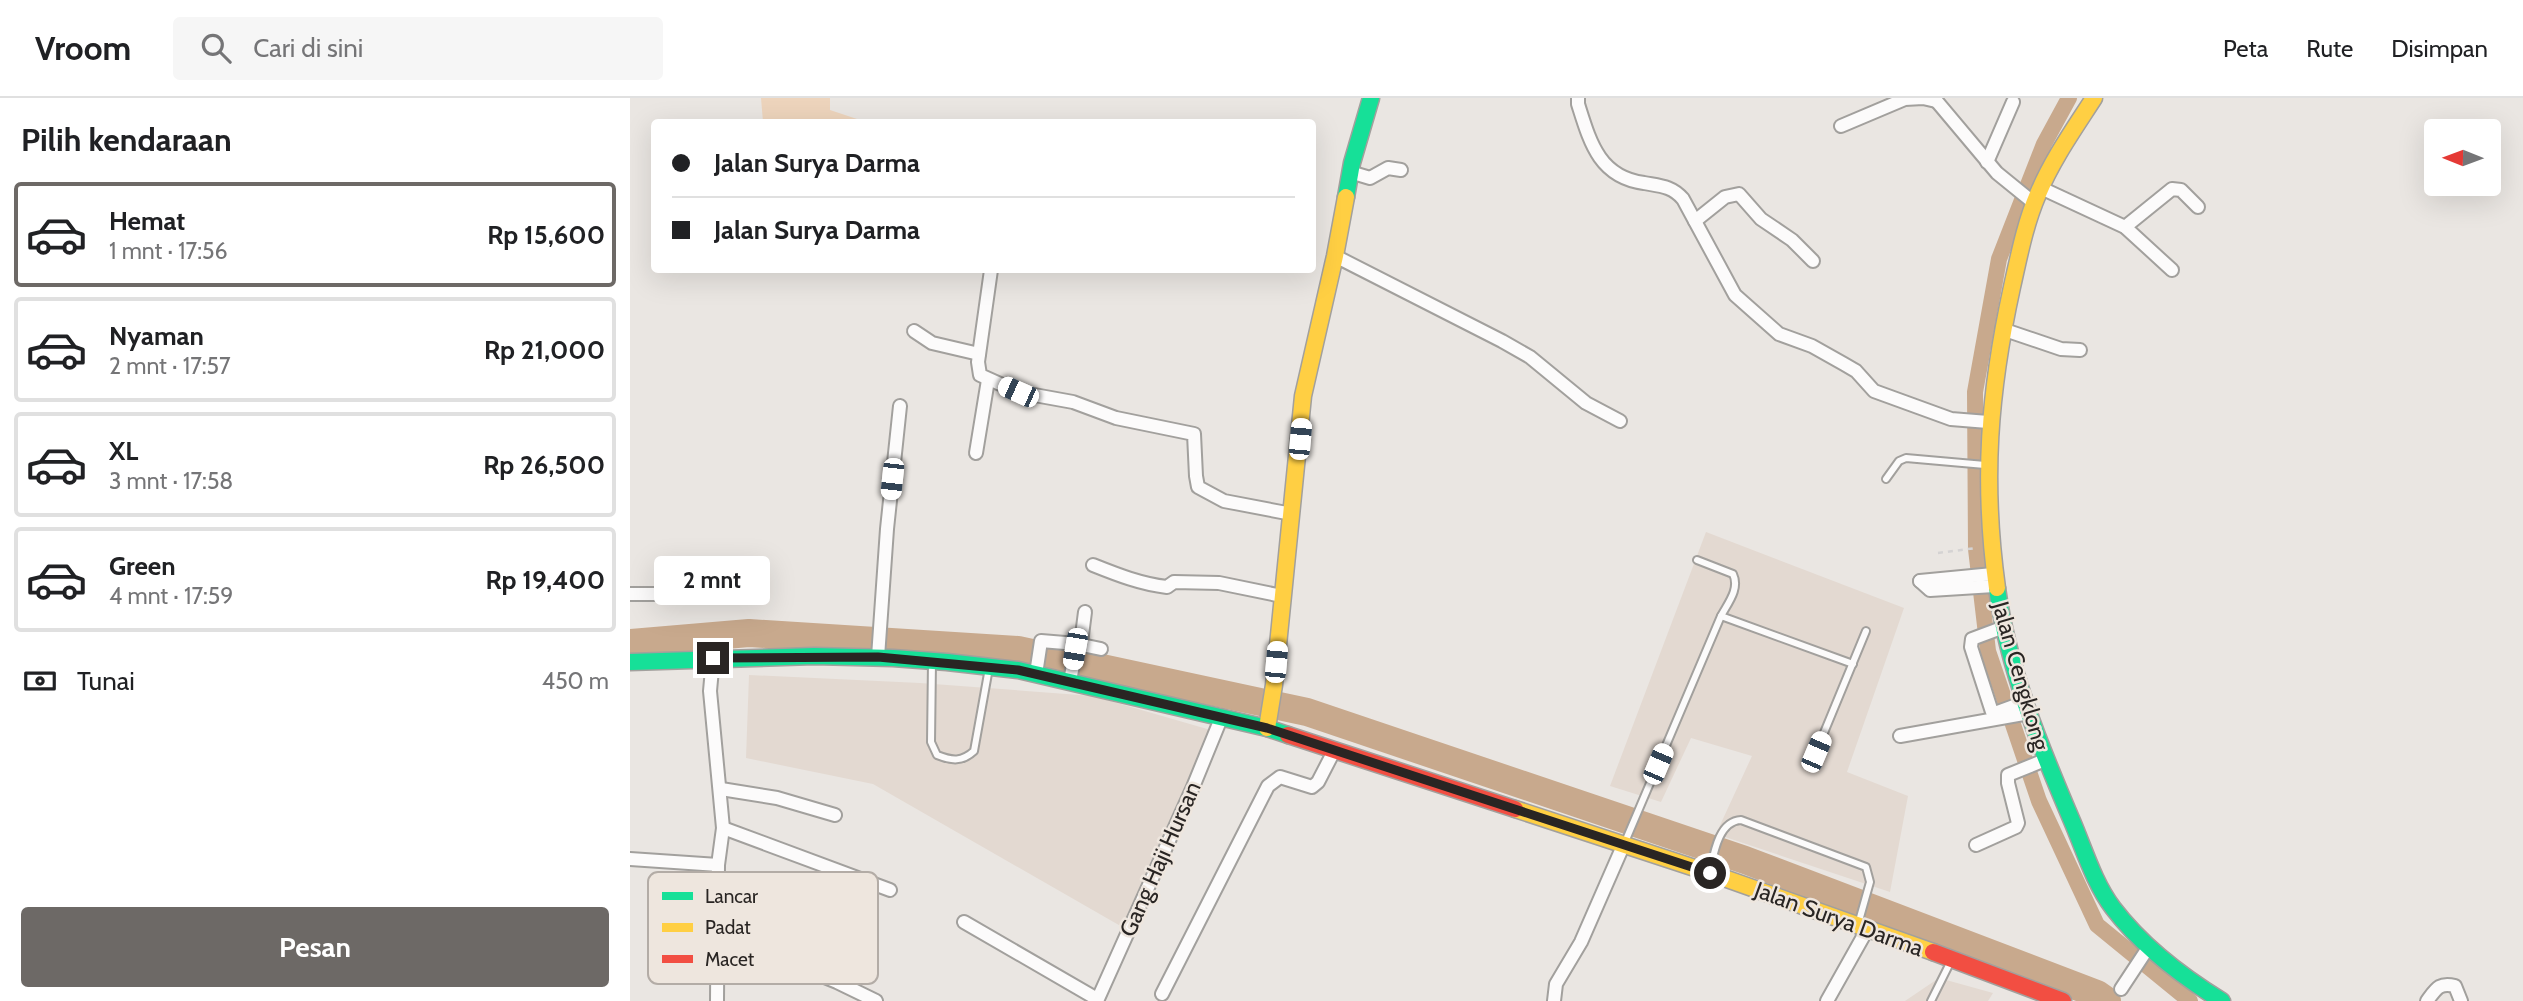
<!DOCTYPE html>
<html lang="id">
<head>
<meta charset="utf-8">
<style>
  body { margin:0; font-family:Cabin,sans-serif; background:#f6f6f6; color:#202124; height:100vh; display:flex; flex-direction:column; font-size:26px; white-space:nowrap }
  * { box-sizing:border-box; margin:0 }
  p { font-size:23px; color:#757577 }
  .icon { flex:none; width:38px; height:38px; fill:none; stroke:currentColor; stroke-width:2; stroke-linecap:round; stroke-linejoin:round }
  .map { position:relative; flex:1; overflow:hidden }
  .panel { display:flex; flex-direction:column; background:#fff; width:630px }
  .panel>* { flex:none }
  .banner { position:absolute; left:21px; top:21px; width:665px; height:154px; border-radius:7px; box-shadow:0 7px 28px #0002; display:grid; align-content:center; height:154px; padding:0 21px; background:#fff }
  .needle { width:46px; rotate:271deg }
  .tools { position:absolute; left:1794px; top:21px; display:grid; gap:14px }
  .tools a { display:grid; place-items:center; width:77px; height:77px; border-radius:7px; background:#fff; box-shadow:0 7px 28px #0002; font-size:35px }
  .end { position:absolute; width:32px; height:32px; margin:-16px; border:9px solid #292523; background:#fff; box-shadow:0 0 0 4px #fff }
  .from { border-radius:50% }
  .bubble { position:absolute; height:49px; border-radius:7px; background:#fff; box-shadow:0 7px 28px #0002; font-size:23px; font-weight:700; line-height:49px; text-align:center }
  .car { position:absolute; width:21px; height:42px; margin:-21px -10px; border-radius:9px; box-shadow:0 0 5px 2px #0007; background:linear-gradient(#fff 24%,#345 0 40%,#fff 0 76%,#345 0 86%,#fff 0) }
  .banner b { display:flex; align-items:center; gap:24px; height:66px; font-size:26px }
  .banner b+b { border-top:2px solid #e0e0e0 }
  .banner i { width:18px; height:18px; background:#202124 }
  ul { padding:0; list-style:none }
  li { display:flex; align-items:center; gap:21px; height:105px; margin:0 14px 10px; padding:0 7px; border:4px solid #e0e0e0; border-radius:7px }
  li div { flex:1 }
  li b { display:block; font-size:26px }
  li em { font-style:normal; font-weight:700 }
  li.on { border-color:#6d6966 }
  li>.icon { width:63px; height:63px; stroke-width:1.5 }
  h2 { padding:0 21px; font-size:32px; line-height:84px }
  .pay { display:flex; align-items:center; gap:18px; height:77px; padding:0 21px; font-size:26px }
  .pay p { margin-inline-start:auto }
  .action { display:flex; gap:14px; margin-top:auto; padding:14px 21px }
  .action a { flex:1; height:80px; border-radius:7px; background:#6d6966; color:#fff; font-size:28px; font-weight:700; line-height:80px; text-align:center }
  header { display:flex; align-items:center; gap:42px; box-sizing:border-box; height:98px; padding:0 35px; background:#fff; border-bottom:2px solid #e0e0e0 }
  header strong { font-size:33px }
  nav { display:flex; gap:38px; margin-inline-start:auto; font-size:24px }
  .search { width:490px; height:63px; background:#f6f6f6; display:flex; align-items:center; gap:18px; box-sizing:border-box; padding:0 24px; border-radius:7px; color:#757577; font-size:26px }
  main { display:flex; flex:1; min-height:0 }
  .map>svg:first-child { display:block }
</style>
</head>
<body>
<header>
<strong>Vroom</strong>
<div class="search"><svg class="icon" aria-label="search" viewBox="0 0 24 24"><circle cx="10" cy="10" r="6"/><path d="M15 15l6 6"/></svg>Cari di sini</div>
<nav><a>Peta</a><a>Rute</a><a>Disimpan</a></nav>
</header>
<main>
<section class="panel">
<h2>Pilih kendaraan</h2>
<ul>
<li class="on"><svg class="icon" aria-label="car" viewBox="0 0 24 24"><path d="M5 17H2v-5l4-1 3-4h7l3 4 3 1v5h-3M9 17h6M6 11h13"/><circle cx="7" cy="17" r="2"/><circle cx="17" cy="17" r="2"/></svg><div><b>Hemat</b><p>1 mnt · 17:56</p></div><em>Rp 15,600</em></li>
<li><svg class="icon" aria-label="car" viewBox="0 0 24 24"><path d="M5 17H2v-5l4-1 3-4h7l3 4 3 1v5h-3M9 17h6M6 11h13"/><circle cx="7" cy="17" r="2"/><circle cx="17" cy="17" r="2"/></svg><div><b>Nyaman</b><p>2 mnt · 17:57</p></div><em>Rp 21,000</em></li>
<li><svg class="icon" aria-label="car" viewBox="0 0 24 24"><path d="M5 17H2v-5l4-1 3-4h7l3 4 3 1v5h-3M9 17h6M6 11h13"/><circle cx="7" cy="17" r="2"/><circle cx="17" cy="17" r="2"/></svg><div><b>XL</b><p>3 mnt · 17:58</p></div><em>Rp 26,500</em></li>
<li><svg class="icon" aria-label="car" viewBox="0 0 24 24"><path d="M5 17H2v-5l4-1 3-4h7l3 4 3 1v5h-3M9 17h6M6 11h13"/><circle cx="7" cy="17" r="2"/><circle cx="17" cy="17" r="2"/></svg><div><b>Green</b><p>4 mnt · 17:59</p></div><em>Rp 19,400</em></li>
</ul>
<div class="pay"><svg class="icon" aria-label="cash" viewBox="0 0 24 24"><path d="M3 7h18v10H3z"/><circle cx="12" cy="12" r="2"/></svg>Tunai<p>450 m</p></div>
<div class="action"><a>Pesan</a></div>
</section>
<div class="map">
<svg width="1893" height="903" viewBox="0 0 1893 903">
  <rect width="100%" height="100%" fill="#eae6e2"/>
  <!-- built -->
  <g fill="#e3d9d1">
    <path d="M1076,434L1274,510L1217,674L1278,698L1260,794L1086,736L1122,658L1061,640L1031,704L980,688Z"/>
    <path d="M119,577L290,585L463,598L591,635L501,834L243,686L116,660Z"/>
    <path d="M1309,880L1363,895L1358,903H1275Z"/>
  </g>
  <!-- green -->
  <path fill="#edd4bc" d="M131,0H200V12L236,24H133Z"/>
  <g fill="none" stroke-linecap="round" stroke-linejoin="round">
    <!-- canal -->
    <path stroke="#c8a98d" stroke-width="16" d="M1439,0L1414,46L1369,161L1345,294L1346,451L1358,553L1409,703L1467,827L1560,903"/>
    <!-- river -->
    <path stroke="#c8a98d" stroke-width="28" d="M0,545L119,535L388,552L677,614L1115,762L1467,896L1477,903"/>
    <!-- lane casing -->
    <g stroke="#a2a09d" stroke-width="10">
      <g id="lane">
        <path d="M1256,381L1269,363L1276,360L1355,367"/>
        <path d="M1091,518L1223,566"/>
        <path d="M302,564L301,644L307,657C322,663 332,664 344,653L359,570"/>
        <path d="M1186,654L1236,533"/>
        <path d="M995,744L1091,518C1098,505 1110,491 1103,476L1067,462"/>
        <path d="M1080,773C1084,754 1089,723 1111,722L1236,769L1240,784L1229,823"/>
        <path d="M1301,903L1321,863"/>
      </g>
    </g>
    <!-- street casing -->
    <g stroke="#a2a09d" stroke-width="16">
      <g id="street">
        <path d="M948,0V6C960,44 969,79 1014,85C1030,88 1042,88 1053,101L1105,197L1149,236L1182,248L1214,266L1226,273L1244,293L1321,321L1358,324"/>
        <path d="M1304,0L1367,75L1404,105"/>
        <path d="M1211,28L1275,1L1293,0L1306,3"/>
        <path d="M1357,64L1383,4"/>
        <path d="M720,74L740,80L758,70L771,72"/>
        <path d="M1411,90L1495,129L1542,172"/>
        <path d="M1065,123L1095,99L1109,96L1131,121L1162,142L1183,163"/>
        <path d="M1495,129L1542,91L1551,92L1568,109"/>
        <path d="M705,158L872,243L900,259L956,305L990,323"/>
        <path d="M361,172L348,264L350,277L388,294L443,304L486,320L564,336L566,378L568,389L594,403L662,416"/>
        <path d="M1372,231L1431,251L1450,252"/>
        <path d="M284,233L302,245L349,256"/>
        <path d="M346,355L358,282"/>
        <path d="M463,467C488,477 511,486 537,489L544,484L589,485L652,498"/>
        <path d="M1290,483L1300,492L1364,488"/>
        <path d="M1290,483L1363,476"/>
        <path d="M0,496H55"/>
        <path d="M1374,529L1342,541L1341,549L1362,614L1365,615L1395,604"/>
        <path d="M451,545L455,514"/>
        <path d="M248,559L257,431L270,308"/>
        <path d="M83,560L80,593L93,730L88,767L87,903"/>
        <path d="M406,576L411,543L447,546"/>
        <path d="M440,583L447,546L471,551"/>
        <path d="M1270,638L1399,615"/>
        <path d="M91,691L147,700L205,717"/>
        <path d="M93,730L260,792"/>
        <path d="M1346,747L1386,729L1388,725L1378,685V677L1415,662"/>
        <path d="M0,761L88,767"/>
        <path d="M334,824L467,901"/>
        <path d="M89,836L207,884L246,903"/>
        <path d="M1491,891L1518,850"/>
        <path d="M532,896L638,688L650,679L682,689L688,684L704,653"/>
        <path d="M467,903L563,689L592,618"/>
        <path d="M924,903L926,886L951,844L993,748"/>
        <path d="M1197,903L1238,830"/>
        <path d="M1797,903C1806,891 1809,884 1825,888L1831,903"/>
      </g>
    </g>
    <!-- fast casing -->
    <g stroke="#a2a09d" stroke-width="19">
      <g id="fast">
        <path d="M716,99L722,65L741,0"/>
        <path d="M1367,490C1378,571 1410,648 1442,723C1454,751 1464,785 1483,810C1512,848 1551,878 1592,903"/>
        <path d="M0,564L184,558L263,560L317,564L388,572L637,630L658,637"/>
      </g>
    </g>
    <!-- slow casing -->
    <g stroke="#a2a09d" stroke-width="19">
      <g id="slow">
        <path d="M1367,490C1352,383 1359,294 1382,189C1389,158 1395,126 1408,96C1422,62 1444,31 1464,0"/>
        <path d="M637,630L644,587L673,298L705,158L716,99"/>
        <path d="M885,711L1080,775L1303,854"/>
      </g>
    </g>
    <!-- jam casing -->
    <g stroke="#a2a09d" stroke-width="19">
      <g id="jam">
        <path d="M658,637L885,711"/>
        <path d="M1303,854L1433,903"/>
      </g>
    </g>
    <!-- path -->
    <path stroke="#d5d3d3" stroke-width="2.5" stroke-dasharray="5 5" stroke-linecap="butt" d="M1308,455L1346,450"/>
    <!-- lane -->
    <use href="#lane" stroke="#fcfbfb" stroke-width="6"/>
    <!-- street -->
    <use href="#street" stroke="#fcfbfb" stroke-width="12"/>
    <!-- fast -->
    <use href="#fast" stroke="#16e098" stroke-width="16"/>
    <!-- slow -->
    <use href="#slow" stroke="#ffcf43" stroke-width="16"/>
    <!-- jam -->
    <use href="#jam" stroke="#f24e42" stroke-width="16"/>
  </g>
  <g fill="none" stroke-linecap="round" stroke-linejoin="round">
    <!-- route -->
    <path stroke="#292523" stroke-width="9" d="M83,560L248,559L388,572L637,630L1080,775"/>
  </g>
  <g text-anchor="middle" stroke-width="5" stroke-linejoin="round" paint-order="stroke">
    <!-- street labels -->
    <g font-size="23" fill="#292523" stroke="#eee6de">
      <text transform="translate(1391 578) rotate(74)" y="8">Jalan Cengklong</text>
      <text transform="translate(530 761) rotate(-66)" y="8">Gang Haji Hursan</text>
      <text transform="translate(1209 821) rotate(20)" y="8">Jalan Surya Darma</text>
    </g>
  </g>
  <!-- legend -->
  <rect x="18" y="774" width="230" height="112" rx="10" fill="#eee6de" stroke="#b3aca6" stroke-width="2"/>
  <rect x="32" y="794" width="31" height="8" fill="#16e098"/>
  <rect x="32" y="825" width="31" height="9" fill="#ffcf43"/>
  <rect x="32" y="857" width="31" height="8" fill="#f24e42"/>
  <g font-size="19" fill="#292523">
    <text x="75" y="805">Lancar</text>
    <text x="75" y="836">Padat</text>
    <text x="75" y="868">Macet</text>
  </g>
</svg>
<div class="tools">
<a><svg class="needle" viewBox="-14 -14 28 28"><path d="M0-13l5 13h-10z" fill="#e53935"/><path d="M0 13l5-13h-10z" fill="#757577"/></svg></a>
</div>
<i class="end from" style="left:1080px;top:775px"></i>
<i class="end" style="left:83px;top:560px"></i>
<div class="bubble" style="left:24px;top:458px;width:116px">2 mnt</div>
<i class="car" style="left:388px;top:294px;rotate:294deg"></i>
<i class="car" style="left:670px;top:341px;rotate:5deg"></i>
<i class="car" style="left:262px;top:381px;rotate:186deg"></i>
<i class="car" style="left:445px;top:551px;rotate:190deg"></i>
<i class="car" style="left:646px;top:564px;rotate:5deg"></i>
<i class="car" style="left:1186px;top:654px;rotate:23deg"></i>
<i class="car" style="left:1028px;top:666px;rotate:23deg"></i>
<div class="banner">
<b><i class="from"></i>Jalan Surya Darma</b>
<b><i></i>Jalan Surya Darma</b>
</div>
</div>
</main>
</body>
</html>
